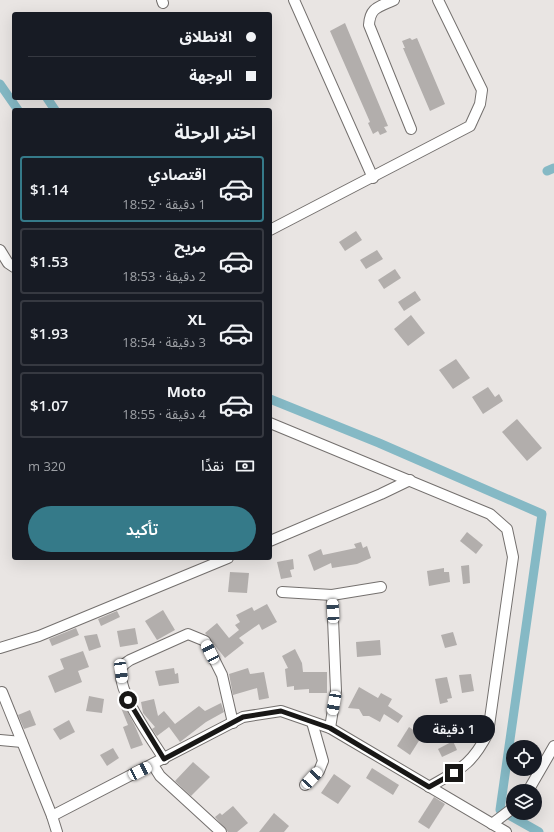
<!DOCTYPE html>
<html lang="ar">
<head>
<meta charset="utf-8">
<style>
  body { margin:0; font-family:"Open Sans","Noto Sans Arabic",sans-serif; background:#242831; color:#f1f3f6; direction:rtl; height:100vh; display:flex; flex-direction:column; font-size:15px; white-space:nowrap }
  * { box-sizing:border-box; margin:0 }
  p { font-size:13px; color:#9ea1a6 }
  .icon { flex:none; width:22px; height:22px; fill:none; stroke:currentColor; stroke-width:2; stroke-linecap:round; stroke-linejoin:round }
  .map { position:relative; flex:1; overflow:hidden; direction:ltr }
  .panel { position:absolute; left:12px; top:108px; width:260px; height:452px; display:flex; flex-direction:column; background:#171b24; border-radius:4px; box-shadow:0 4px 16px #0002; direction:rtl }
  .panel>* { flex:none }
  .hud { position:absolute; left:12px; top:12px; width:260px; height:88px; border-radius:4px; box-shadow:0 4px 16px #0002; direction:rtl; display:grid; align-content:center; height:88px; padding:0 16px; background:#171b24 }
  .controls { position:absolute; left:506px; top:740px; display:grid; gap:8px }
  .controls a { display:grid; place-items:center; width:36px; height:36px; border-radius:50%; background:#171b24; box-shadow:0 4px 16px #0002; font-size:20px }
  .end { position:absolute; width:18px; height:18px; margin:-9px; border:5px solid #181716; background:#fff; box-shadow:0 0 0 2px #fff }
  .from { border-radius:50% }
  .bubble { position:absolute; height:28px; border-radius:14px; background:#171b24; box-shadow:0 4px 16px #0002; font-size:13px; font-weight:600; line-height:28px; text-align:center; direction:rtl }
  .car { position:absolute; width:12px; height:24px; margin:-12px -6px; border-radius:5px; box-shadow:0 0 3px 1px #0007; background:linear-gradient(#fff 24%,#345 0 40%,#fff 0 76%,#345 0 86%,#fff 0) }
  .hud b { display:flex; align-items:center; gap:14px; height:38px; font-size:15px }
  .hud b+b { border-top:1px solid #363941 }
  .hud i { width:10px; height:10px; background:#f1f3f6 }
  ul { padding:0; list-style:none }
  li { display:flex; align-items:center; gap:12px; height:66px; margin:0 8px 6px; padding:0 8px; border:2px solid #363941; border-radius:4px }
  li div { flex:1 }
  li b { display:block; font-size:15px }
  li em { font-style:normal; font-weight:600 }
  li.on { border-color:#357a89 }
  li>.icon { width:36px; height:36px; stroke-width:1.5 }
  h2 { padding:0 16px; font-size:18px; line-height:48px }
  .pay { display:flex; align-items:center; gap:10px; height:44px; padding:0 16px; font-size:15px }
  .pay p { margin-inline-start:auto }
  .button { display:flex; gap:8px; margin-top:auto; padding:8px 16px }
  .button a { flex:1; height:46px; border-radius:24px; background:#357a89; color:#fff; font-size:16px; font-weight:600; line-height:46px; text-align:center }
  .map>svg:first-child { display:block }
</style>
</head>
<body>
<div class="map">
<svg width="554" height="832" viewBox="0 0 554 832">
  <rect width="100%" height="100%" fill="#e9e5e3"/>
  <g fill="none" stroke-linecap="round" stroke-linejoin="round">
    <!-- canal -->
    <g stroke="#85b9c5" stroke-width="9">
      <path d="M0,84L18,110"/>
      <path d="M47,98L55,110"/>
      <path d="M547,171L554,168"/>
      <path d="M270,399L379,443L542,514L500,810L539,832"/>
    </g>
  </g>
  <!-- building -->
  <g fill="#b2aeac">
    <path d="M345,23L388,126L384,127L387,132L380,135L378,131L373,134L368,123L370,122L330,31Z"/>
    <path d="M410,38L412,40L417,38L445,104L430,111L403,48H405L402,41Z"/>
    <path d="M356,231L362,240L345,251L339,242Z"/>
    <path d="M377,250L383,259L366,269L360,260Z"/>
    <path d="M395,269L401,278L384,289L378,280Z"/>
    <path d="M415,291L421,300L404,311L398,302Z"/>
    <path d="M411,315L425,333L408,346L394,329Z"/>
    <path d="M456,359L470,378L453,389L439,370Z"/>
    <path d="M488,387L495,397L499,394L503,401L483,414L472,397Z"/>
    <path d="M517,419L542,448L527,461L502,432Z"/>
    <path d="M467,532L483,545L476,554L460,541Z"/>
    <path d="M361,542L363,548L367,546L371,558L357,564L332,568L331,563L314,571L308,555L321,549L323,555L356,548L354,544Z"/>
    <path d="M293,559L294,569L290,570L292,577L281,579L277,562Z"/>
    <path d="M469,565L470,583L463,584L461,566Z"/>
    <path d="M444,568V572H449L450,582L429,586L427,571Z"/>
    <path d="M230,572L249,573L247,593L228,592Z"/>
    <path d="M267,604L277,622L262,630L259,624L239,638L244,643L225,658L205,633L217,623L229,638L239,630L235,625L240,622L236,615L252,607L254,611Z"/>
    <path d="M163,610L175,630L157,640L145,621Z"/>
    <path d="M117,611L120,617L101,626L98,619Z"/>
    <path d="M76,628L79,635L52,646L49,639Z"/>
    <path d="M135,628L138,644L120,647L117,631Z"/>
    <path d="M453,632L457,645L445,648L441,635Z"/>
    <path d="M97,634L101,647L89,651L84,636Z"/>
    <path d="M380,640L381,655L357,657L356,642Z"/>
    <path d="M295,649L302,663L303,672H327V693H309V689L294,690V686L287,687L285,669L288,668L282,656Z"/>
    <path d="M83,651L89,667L78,671L82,682L55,693L48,676L64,669L60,659Z"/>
    <path d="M174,668L175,674L178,673L179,683L159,686L155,671Z"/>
    <path d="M248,668L250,674L264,672L269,698L259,700L257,688L233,695L229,674Z"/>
    <path d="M471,674L474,691L462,693L459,675Z"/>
    <path d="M447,677L452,698L447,699L448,702L440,704L435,679Z"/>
    <path d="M359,687L378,698L381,693L392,699L388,706L403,716L398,723L384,714L380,722L369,716H363L359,709L348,708Z"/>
    <path d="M89,696L104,699L102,713L86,711Z"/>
    <path d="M120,697L135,726L143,745L131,749L123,727L128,725L117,698Z"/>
    <path d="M154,699L158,716L164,711L175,724L199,706L205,711L221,703L224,712L206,722L180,742L169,727L157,736L152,729L155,727L143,713L141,702Z"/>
    <path d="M30,710L36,725L24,729L18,715Z"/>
    <path d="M69,720L75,732L60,740L53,729Z"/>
    <path d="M409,727L422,736L410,755L397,746Z"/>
    <path d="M453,741L457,750L442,757L438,749Z"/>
    <path d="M113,748L119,758L107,766L100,755Z"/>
    <path d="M193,762L210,777L191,796L175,781Z"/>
    <path d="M372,768L399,785L393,795L366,778Z"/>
    <path d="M334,774L351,786L338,804L321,793Z"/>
    <path d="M434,797L445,804L429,829L418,822Z"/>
    <path d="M233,806L248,823L237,832H228L215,817L220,813L222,815Z"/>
    <path d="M274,813L289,826L284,832H259Z"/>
  </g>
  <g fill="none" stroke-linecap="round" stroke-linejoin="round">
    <!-- minor casing -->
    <g stroke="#74706e" stroke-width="12">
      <g id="minor">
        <path d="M162,0L163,3"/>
        <path d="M294,0L373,178"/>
        <path d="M394,0C379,7 370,7 369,25L411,129"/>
        <path d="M270,230L470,126L480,104L482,90L438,0"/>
        <path d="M0,250L8,263L14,267"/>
        <path d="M270,423L490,514L507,529L513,557L488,733C471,766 460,769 429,787"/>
        <path d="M270,541L381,494L410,480"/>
        <path d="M282,592L332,595L336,691L330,728"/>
        <path d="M332,595L381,587"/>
        <path d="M0,648L39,636L228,558"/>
        <path d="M2,692L52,816"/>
        <path d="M0,740L22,742"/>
        <path d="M164,759C152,739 118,694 121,671C121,665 126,663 130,660L188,634L205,641L222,675L233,723"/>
        <path d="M153,765L160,776L221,832"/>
        <path d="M305,785L319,771L323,761L312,722"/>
        <path d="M528,791L554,746"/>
        <path d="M492,824L513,808"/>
        <path d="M57,832L52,816L243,717L281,711L330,728L506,832"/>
      </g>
    </g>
    <!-- minor -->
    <use href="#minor" stroke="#fff" stroke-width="10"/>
  </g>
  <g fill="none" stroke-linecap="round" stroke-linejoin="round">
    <!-- route -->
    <path stroke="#181716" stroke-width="5" d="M128,700L164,759L243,717L281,711L330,728L429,787L454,773"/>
  </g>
</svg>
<div class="controls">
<a><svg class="icon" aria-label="locate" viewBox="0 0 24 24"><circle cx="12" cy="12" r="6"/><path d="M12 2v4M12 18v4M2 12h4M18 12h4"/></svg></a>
<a><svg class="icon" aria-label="layers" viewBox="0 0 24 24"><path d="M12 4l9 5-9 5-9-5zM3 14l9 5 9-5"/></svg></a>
</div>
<i class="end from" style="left:128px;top:700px"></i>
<i class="end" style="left:454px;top:773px"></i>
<div class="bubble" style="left:413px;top:715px;width:82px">1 دقيقة</div>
<i class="car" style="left:333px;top:611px;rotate:357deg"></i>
<i class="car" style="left:210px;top:652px;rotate:333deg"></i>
<i class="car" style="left:121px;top:671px;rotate:172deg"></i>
<i class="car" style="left:334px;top:703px;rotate:190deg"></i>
<i class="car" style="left:140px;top:771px;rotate:63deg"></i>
<i class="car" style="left:312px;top:778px;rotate:43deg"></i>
<div class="hud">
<b><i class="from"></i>الانطلاق</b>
<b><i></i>الوجهة</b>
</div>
<section class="panel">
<h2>اختر الرحلة</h2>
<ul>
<li class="on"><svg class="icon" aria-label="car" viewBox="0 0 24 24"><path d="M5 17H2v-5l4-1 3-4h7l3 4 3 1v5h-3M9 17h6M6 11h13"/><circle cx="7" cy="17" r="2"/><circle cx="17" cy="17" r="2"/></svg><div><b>اقتصادي</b><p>1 دقيقة · 18:52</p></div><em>$1.14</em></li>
<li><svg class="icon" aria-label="car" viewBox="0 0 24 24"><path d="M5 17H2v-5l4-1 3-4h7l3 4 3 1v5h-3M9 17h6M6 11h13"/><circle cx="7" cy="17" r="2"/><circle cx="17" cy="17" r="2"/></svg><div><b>مريح</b><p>2 دقيقة · 18:53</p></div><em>$1.53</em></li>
<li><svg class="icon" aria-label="car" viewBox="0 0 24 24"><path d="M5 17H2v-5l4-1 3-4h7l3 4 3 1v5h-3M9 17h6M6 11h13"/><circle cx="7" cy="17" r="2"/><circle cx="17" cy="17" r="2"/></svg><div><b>XL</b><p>3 دقيقة · 18:54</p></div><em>$1.93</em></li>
<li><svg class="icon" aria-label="car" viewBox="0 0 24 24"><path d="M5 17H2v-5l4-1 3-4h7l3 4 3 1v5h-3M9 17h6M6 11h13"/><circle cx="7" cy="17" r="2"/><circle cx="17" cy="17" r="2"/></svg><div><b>Moto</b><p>4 دقيقة · 18:55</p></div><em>$1.07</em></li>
</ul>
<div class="pay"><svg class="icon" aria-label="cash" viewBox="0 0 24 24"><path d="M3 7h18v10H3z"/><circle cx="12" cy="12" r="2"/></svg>نقدًا<p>320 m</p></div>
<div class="button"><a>تأكيد</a></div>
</section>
</div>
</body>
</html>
